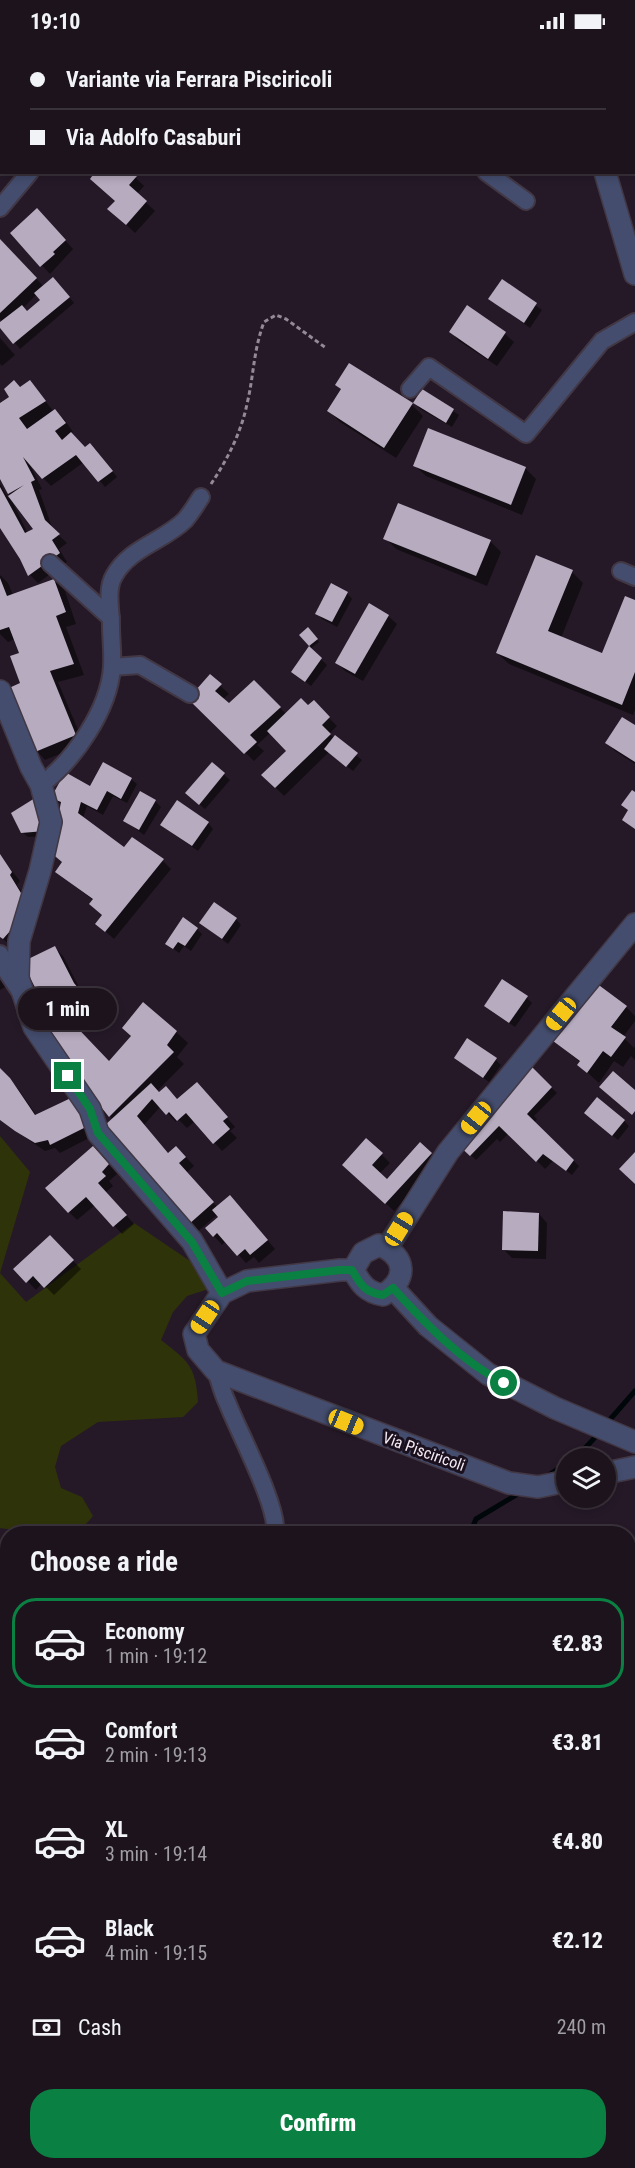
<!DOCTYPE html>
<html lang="en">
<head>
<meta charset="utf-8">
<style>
  body { margin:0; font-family:"Roboto Condensed",sans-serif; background:#251c26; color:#f1f3f6; height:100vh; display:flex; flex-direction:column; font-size:22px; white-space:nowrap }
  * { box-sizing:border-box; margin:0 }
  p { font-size:20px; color:#a09ea4 }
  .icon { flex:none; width:33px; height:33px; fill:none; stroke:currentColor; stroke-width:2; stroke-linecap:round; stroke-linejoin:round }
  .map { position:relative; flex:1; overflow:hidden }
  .drawer { position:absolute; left:0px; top:1484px; width:636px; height:644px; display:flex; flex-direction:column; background:#1c131d; border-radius:24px 24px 0 0; box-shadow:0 3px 9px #0003,0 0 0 2px #3a323b }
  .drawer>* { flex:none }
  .guide { position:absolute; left:0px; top:0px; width:636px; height:132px; box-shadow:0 3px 9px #0003,0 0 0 2px #3a323b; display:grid; align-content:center; height:132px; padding:0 30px; background:#1c131d }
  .buttons { position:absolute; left:556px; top:1406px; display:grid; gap:12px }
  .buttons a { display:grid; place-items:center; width:60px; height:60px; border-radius:50%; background:#1c131d; box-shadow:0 3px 9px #0003,0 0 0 2px #3a323b; font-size:30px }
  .end { position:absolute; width:27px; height:27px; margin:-14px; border:8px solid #0b8043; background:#fff; box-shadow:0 0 0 3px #fff }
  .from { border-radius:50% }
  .bubble { position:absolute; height:42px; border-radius:21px; background:#1c131d; box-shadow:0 3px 9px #0003,0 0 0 2px #3a323b; font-size:20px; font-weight:800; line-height:42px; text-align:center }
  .car { position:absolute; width:18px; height:36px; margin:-18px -9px; border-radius:8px; box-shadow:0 0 4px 2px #0007; background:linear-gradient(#f5c518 24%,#345 0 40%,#f5c518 0 76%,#345 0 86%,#f5c518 0) }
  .guide b { display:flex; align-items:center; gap:21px; height:57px; font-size:22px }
  .guide b+b { border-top:2px solid #3a323b }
  .guide i { width:15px; height:15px; background:#f1f3f6 }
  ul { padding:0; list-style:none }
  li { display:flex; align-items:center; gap:18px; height:90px; margin:0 12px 9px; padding:0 18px; border:3px solid transparent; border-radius:24px }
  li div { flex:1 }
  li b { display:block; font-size:22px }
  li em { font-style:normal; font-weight:800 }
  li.selected { border-color:#0b8043 }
  li>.icon { width:54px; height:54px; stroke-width:1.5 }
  h2 { padding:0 30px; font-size:27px; line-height:72px }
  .pay { display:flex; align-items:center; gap:15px; height:66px; padding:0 30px; font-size:22px }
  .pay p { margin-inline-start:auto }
  .button { display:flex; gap:12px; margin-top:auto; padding:12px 30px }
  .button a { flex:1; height:69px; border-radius:24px; background:#0b8043; color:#fff; font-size:24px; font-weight:800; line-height:69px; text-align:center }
  .status { display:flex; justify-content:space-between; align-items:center; height:42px; padding:0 30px; background:#1c131d; direction:ltr }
  .status svg { height:16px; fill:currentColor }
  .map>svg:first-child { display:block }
</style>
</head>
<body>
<div class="status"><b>19:10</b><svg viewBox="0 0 49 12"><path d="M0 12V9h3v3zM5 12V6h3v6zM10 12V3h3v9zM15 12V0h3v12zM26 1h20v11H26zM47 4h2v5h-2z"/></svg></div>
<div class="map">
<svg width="635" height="2126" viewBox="0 0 635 2126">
  <rect width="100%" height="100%" fill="#251927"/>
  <!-- green -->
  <path fill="#2f330a" d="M0,1094L30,1130L0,1231L26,1260L134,1181L224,1242L187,1254L173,1270L161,1298C188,1319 196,1324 198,1360L183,1375L98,1380L61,1404L55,1425L61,1446L82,1455L93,1474L79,1490L76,1491H33L0,1486Z"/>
  <!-- shadow -->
  <g fill="#0007" fill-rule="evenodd">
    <path d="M171,0H209L211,2H170Z"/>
    <path d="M385,0H472L470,2Z"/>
    <path d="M476,0H515L516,2H475Z"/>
    <path d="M130,130L144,144L137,152L155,169L135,191L118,175Z"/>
    <path d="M45,176L73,207L50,232L12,191Z"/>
    <path d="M0,198L44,245L59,242L74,261L20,307L0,283L3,280L0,277ZM37,252L42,258L27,270L23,266Z"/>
    <path d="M502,239L542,268L530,286L490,257Z"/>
    <path d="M467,266L505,292L514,300L497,324L459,299L451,290Z"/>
    <path d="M0,296L15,313L2,324L0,322Z"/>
    <path d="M350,323L412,363L423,374L396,416L340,380L329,369L342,348L337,343Z"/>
    <path d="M30,340L54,370L64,377L73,390L71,391L86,407L96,408L117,435L105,445L84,420L51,444L30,423L42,447L39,448L53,488L67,501L59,507L67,520L38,541L30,533L22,516L0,483V442L9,457L11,455L0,434V362ZM14,460L35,488L28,492L13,461Z"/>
    <path d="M422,349L459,373L452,385L420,367L415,361Z"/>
    <path d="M414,423L525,426L536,437L522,473L426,434Z"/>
    <path d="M385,496L490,499L501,510L487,544L396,507Z"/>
    <path d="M572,530L583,541L561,596L603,612L635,560V668L633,673L509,622L497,611Z"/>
    <path d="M0,533L8,541L13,553L54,538L65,549L76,582L66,585L84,633L58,640L84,702L45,718L37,709L11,646L22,642L21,612L15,597L8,600L0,592Z"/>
    <path d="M347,551L352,557L337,585L322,577L317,571Z"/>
    <path d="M388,574L397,582L363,639L345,629L337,621Z"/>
    <path d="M308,587L319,600L310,607L327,623L311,644L293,630L311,604L301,593Z"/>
    <path d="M211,635L229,652L223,657L229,663L254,640L286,672L308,665L313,660L337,684L329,692L362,718L353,729L329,710L284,754L263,733L288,709L270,691L257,703L264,709L254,719L190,657Z"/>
    <path d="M635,684V722L615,709L607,701Z"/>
    <path d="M104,722L131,737L137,742L127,761L113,754L103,773L87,764L83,776L125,808L132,797L163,819L171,827L114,897L97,882L103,874L94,859L57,830L64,820V780L62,763L53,756L91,746Z"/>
    <path d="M212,722L230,738L205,767L192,756Z"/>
    <path d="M155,759L161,765L144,793L125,779Z"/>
    <path d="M13,771L50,794L28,795L22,790Z"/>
    <path d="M208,781L213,787L198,809L168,788Z"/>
    <path d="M0,814L20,839L17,843L32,865L12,904L0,895Z"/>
    <path d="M236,877L241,883L228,902L201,881Z"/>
    <path d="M197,887L202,892L191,909L184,904L179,911L167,902Z"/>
    <path d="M55,906L63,914L82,951L95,968L75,984L109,1021L176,990L188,1001L177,1015L184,1022L157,1049L178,1058L205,1050L235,1085L230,1089L237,1096L222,1109L195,1079L187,1086L178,1077L176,1080L161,1064L144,1083L169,1112L185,1114L194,1124L186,1131L217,1165L238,1163L275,1207L259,1221L254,1215L246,1221L226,1199L222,1203L214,1194L207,1186L220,1175L218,1172L197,1190L189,1182L86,1041L43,958Z"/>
    <path d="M0,921L11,942L0,948Z"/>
    <path d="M527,956L532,961L515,985L491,969Z"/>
    <path d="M626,965L635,974V979L623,995L634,1006L635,1004V1018L631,1014L623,1025L614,1019L599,1041L579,1023L581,1021L551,996Z"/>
    <path d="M496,1018L501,1023L489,1040L461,1021Z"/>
    <path d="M531,1026L557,1051L534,1074L537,1077L534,1081L579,1124L572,1133L553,1119L545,1127L509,1091L500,1100L497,1097L476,1118L458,1101Z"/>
    <path d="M0,1028L18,1047L37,1074L73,1056L95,1093L60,1111L55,1106L45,1109L0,1078Z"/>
    <path d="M591,1077L624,1079L629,1084L618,1098Z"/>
    <path d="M420,1102L439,1120L394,1169L353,1131L381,1112L390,1121L379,1132L387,1139Z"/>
    <path d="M101,1114L117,1132L109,1139L113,1144L106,1150L134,1182L122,1192L95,1163L77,1178L69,1170Z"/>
    <path d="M539,1172L547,1181L546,1217L512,1216L503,1207Z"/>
    <path d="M50,1195L81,1227L54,1253L42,1241L36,1248L16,1227Z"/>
  </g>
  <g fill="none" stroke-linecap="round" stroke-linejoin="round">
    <!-- stream -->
    <g stroke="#00070a" stroke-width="5">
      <path d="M607,1381L635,1349"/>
      <path d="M576,1416L599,1391"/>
      <path d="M544,1436L567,1421"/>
      <path d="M470,1491L476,1477L521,1450"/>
      <path d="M361,2126L363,2120"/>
    </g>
  </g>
  <!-- building -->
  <g fill="#b6abbf">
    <path d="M95,130H133L137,134L129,143L147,159L126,183L107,167L115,159L90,137Z"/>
    <path d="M37,166L66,198L53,210L55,212L40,225L10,191Z"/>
    <path d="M0,197L37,236L0,271Z"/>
    <path d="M53,235L70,255L13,302L0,286V280L22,263L27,269L40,258L34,251Z"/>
    <path d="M502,237L537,261L524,281L488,257Z"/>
    <path d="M467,263L506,290L488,317L449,290Z"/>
    <path d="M349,321L413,361L384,406L327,369L341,347L335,343Z"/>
    <path d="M14,338L20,345L30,338L46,359L19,376L27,387L55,367L66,381L55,389L62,398L71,390L85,405L90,401L113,429L98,440L76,413L42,437L23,415L35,438L31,440L45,478L60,492L52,498L60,511L28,534L20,517L0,486V445L25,491L33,487L8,454L24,443L8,452L0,437V361L9,355L4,347Z"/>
    <path d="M422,347L454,367L446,381L413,361Z"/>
    <path d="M428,386L526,425L511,463L413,424Z"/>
    <path d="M398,461L491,498L476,534L383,497Z"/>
    <path d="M536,513L573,528L548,589L602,611L625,554L635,558V630L622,663L496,611Z"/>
    <path d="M0,536L7,554L54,537L66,570L56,574L74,622L50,629L76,693L35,710L9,646L20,641L10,614L19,611L9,585L0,588Z"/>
    <path d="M331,541L348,550L332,580L315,572Z"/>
    <path d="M369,561L389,573L355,632L335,621Z"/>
    <path d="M308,585L318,597L309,604L299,593Z"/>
    <path d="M309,604L322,616L305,640L291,630Z"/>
    <path d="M210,632L222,642L215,649L229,661L254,638L281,665L250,693L257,700L244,712L188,657Z"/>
    <path d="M301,656L308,663L314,658L330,675L322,683L331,692L275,746L261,733L286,709L267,689Z"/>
    <path d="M622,675L635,683V720L605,701Z"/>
    <path d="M335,693L358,711L346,725L324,707Z"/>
    <path d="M103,720L132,736L121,757L107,749L97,768L81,760L78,771L124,805L132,795L164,817L105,890L95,882L102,873L89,862L93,857L55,830L62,820L50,810L62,779L58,776L61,760L51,756L65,730L90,744Z"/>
    <path d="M212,720L225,731L199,763L185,751Z"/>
    <path d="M632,748L635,750V787L622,778L628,768L621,763Z"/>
    <path d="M140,749L156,758L139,788L123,779Z"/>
    <path d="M35,756L45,789L21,791L11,771Z"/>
    <path d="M177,758L209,780L192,804L160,783Z"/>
    <path d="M0,812L12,830L10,833L24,856L11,888L3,897L0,895Z"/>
    <path d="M214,860L237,876L222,897L199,881Z"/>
    <path d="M183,875L198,886L185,904L178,900L173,907L165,902Z"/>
    <path d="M55,904L74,941L88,958L67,975L109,1019L131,994L122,986L143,960L177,989L167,1003L174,1010L109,1075L37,984L38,961L41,957L22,920Z"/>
    <path d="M502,937L528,954L509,981L484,964Z"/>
    <path d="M592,938L627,964L611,985L626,995L611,1015L603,1009L587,1031L577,1023L580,1019L549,996Z"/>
    <path d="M467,996L497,1016L483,1036L454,1016Z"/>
    <path d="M531,1024L552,1045L527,1072L574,1118L566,1129L543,1112L536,1120L499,1084L470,1114L456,1101Z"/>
    <path d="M0,1026L10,1036L35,1073L73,1055L88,1084L50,1103L48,1098L35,1101L15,1089L0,1078Z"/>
    <path d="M613,1029L635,1048V1069L632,1073L599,1045Z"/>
    <path d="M197,1040L228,1075L223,1079L230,1087L213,1102L186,1071L177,1079L169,1070L166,1073L152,1057L137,1074L168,1111L176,1104L186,1115L179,1121L214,1160L188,1183L104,1084L151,1041L159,1050L166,1044L177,1057Z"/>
    <path d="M597,1055L625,1078L612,1094L584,1071Z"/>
    <path d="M366,1096L383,1111L372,1123L387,1137L420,1100L432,1111L385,1162L342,1123Z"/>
    <path d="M93,1104L109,1122L102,1130L106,1134L98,1141L127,1173L113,1185L86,1155L68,1171L45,1146Z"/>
    <path d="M635,1110V1142L619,1127Z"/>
    <path d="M230,1153L268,1198L250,1213L245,1207L237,1214L217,1191L213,1195L205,1186L218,1175L212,1168Z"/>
    <path d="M503,1169L539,1171L538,1209L502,1208Z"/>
    <path d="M50,1193L74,1218L44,1246L33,1234L26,1241L13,1227Z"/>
  </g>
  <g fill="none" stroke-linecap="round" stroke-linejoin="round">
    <!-- minor casing -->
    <g stroke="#423744" stroke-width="20">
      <g id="minor">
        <path d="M100,2L101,0"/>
        <path d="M292,2L293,0"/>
        <path d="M465,2L466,0"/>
        <path d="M486,130L526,159"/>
        <path d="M0,166L30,130"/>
        <path d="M410,347L429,325L526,392L602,299L635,280"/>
        <path d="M50,521L111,576"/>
        <path d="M621,529L635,535"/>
        <path d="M112,625L140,623L190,652"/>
        <path d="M41,743C74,718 109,668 112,625C113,611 111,597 111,583C111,569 106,547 114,534C129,506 164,499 185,478C191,471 196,463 201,455"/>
        <path d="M0,912L7,930L19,948"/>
        <path d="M216,1329C220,1340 222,1350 227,1360C238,1389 279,1465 275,1491"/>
        <path d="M0,1858L8,1844"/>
        <path d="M628,1960L635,1963"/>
      </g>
    </g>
    <!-- tertiary casing -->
    <g stroke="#423744" stroke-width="24">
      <g id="tertiary">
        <path d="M558,0L559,2"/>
        <path d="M605,130L635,232"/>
        <path d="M0,649L31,725L41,743L51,780L40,829L19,899L18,936L34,985L90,1067L98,1091L192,1199L222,1251"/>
        <path d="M379,1203C407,1214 408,1238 383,1253C366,1250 361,1242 353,1228L363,1211Z"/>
        <path d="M387,1206L448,1110L635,882"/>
        <path d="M353,1228H340L247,1239L222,1251L194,1292L198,1308L216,1329L509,1441L538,1445L567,1439"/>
        <path d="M393,1246L428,1284L488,1332L555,1366L635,1400"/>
        <path d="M606,1431L635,1425"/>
      </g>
    </g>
    <!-- path -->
    <path stroke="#948a96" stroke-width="3" stroke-dasharray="4.5 3" stroke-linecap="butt" d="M211,442C227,418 241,391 247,362C254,333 253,310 264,280L276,273L286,277L326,306"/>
    <!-- minor -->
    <use href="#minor" stroke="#444d6e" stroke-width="16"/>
    <!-- tertiary -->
    <use href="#tertiary" stroke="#444d6e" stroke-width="21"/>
  </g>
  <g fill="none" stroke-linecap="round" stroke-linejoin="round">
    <!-- route -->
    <path stroke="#0b8043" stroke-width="8" d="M68,1034L90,1067L98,1091L192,1200L222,1251L247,1239L340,1228H352C361,1243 364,1250 383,1253L393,1246C426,1282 461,1319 504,1341"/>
  </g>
  <g text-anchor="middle" stroke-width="6" stroke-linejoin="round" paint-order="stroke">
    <!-- street labels -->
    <g font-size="16" fill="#f5ecf6" stroke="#1b101d">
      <text transform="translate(424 1409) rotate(20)" y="6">Via Pisciricoli</text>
    </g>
  </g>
</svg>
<div class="buttons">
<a><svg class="icon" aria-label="layers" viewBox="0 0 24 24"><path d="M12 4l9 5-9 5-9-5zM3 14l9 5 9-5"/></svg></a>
</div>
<i class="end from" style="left:504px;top:1341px"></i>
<i class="end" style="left:68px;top:1034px"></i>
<div class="bubble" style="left:18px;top:946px;width:99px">1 min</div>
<i class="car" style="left:561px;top:972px;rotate:219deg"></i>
<i class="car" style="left:476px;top:1076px;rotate:219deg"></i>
<i class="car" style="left:399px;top:1187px;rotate:32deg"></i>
<i class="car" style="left:205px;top:1275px;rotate:214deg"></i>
<i class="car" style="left:346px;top:1380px;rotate:112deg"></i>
<div class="guide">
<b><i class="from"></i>Variante via Ferrara Pisciricoli</b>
<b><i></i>Via Adolfo Casaburi</b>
</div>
<section class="drawer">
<h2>Choose a ride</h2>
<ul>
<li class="selected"><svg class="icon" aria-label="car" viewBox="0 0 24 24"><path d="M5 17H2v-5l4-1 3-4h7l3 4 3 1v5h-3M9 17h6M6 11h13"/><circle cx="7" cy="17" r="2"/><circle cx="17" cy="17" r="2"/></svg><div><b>Economy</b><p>1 min · 19:12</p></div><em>€2.83</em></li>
<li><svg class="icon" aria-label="car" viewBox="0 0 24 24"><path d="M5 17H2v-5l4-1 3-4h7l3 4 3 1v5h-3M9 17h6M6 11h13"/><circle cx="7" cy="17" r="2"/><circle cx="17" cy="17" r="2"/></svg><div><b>Comfort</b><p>2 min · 19:13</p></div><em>€3.81</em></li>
<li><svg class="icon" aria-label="car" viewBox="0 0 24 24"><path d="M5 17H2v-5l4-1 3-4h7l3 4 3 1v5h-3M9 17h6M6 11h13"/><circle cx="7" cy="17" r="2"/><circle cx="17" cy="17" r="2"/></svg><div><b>XL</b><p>3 min · 19:14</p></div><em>€4.80</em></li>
<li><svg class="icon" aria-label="car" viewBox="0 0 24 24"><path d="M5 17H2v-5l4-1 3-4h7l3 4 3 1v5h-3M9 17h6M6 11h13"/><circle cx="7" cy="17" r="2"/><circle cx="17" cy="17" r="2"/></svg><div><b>Black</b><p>4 min · 19:15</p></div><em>€2.12</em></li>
</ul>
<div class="pay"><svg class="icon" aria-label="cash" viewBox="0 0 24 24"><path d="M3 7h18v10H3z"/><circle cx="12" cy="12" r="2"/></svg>Cash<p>240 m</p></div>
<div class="button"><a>Confirm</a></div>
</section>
</div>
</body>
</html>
